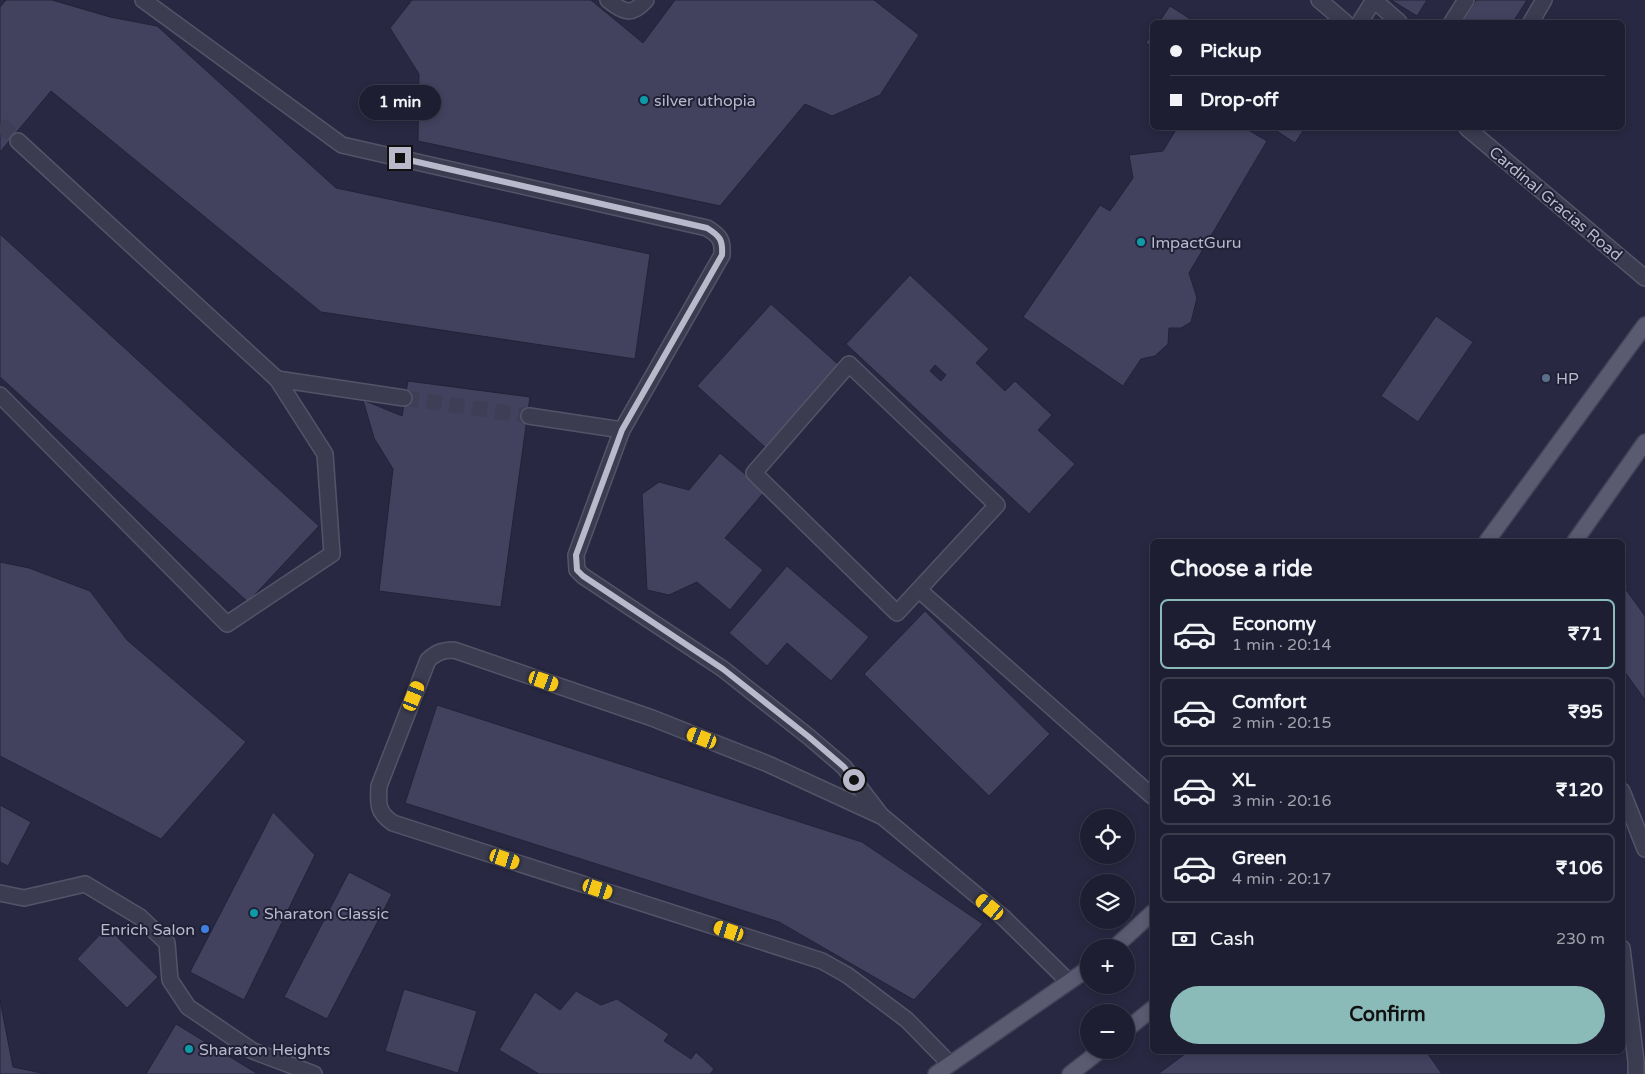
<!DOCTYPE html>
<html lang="en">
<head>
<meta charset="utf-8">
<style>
  body { margin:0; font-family:"Varela Round",sans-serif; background:#26273a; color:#f1f3f6; height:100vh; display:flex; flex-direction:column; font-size:19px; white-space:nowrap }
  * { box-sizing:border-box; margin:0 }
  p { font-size:16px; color:#a1a2ac }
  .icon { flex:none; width:28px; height:28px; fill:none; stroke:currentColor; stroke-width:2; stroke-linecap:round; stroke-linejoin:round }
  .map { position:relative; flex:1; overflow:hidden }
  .details { position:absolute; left:1150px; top:539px; width:475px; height:515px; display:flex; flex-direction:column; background:#1e1e32; border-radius:8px; box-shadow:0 2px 8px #0003,0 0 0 1px #3c3c4d }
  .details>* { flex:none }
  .banner { position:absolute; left:1150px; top:20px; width:475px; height:110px; border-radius:8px; box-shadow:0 2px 8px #0003,0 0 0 1px #3c3c4d; display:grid; align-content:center; height:110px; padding:0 20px; background:#1e1e32 }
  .controls { position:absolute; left:1080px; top:809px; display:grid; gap:10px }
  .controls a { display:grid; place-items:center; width:55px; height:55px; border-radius:50%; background:#1e1e32; box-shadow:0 2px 8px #0003,0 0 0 1px #3c3c4d; font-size:25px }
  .end { position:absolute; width:22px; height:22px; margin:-11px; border:6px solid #b9b9cb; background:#111; box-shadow:0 0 0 2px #111 }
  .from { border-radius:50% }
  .bubble { position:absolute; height:35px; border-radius:18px; background:#1e1e32; box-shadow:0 2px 8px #0003,0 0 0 1px #3c3c4d; font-size:16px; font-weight:700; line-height:35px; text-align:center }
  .car { position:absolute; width:15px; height:30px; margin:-15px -8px; border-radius:6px; box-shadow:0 0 4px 1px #0007; background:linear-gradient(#f5c518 24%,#345 0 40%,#f5c518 0 76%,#345 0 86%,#f5c518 0) }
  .banner b { display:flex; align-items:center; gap:18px; height:48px; font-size:19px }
  .banner b+b { border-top:1px solid #3c3c4d }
  .banner i { width:12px; height:12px; background:#f1f3f6 }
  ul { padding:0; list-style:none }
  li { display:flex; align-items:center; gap:15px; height:70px; margin:0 10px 8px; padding:0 10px; border:2px solid #3c3c4d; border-radius:8px }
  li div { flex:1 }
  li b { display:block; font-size:19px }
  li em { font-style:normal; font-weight:700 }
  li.active { border-color:#8bbbb9 }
  li>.icon { width:45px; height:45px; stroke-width:1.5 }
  h2 { padding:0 20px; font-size:22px; line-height:60px }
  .pay { display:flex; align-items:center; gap:12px; height:55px; padding:0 20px; font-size:19px }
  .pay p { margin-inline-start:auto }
  .cta { display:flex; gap:10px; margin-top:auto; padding:10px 20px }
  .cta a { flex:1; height:58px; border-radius:30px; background:#8bbbb9; color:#111; font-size:20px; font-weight:700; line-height:58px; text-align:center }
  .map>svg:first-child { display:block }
</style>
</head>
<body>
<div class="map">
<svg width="1645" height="1074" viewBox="0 0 1645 1074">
  <rect width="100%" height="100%" fill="#282842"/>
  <!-- building -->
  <g fill="#42425f" stroke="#222339" fill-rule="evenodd">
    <path d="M6,0H52L110,17L157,26L336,188L650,254L635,359L321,312L51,91L0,152V7Z"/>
    <path d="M412,0H591L643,43L675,0H874L919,35L880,95L832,116L805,104L720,206L418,141L419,74L390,28Z"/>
    <path d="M1391,0H1427L1417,16Z"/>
    <path d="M1476,0H1527L1513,22H1462Z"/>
    <path d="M1170,6L1195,22H1159Z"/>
    <path d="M1152,33V47L1146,43Z"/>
    <path d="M1177,128H1245L1267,141L1189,273L1197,298L1191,322L1181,328H1169L1168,344L1155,356L1141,359L1123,386L1023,317L1100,205L1110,211L1133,178L1129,155L1163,151Z"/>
    <path d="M1272,128H1305L1295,143Z"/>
    <path d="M0,234L319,526L248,602L0,377Z"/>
    <path d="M910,275L989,349L976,363L1005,391L1015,381L1052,415L1038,430L1075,464L1029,514L846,344ZM935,365L946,375L941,381L930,371Z"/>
    <path d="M771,304L840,366L766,448L697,386Z"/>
    <path d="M1436,316L1473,342L1418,422L1381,396Z"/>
    <path d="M408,381L530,397L501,607L379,591L393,469L374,438L363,400L402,416Z"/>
    <path d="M720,453L765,491L725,538L763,570L730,610L697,582L669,595L647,590L642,494L659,482L689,490Z"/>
    <path d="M0,562L29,568L90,591L127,640L246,742L161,839L0,756Z"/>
    <path d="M787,566L869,637L831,681L787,643L767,666L729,633Z"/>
    <path d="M1622,584L1645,616V700L1622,668Z"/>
    <path d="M925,611L1050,734L989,796L864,674Z"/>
    <path d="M437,705L862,842L983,924L914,1000L779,922L405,803Z"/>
    <path d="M0,805L31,822L8,866L0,862Z"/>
    <path d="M273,812L315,855L244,1000L190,972Z"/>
    <path d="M349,872L392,894L327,1019L284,997Z"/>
    <path d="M107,927L158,977L127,1008L77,959Z"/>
    <path d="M404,989L477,1011L458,1073L385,1051Z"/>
    <path d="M576,991L601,1005L617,999L669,1034L664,1041L691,1059L696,1052L714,1069L710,1074H539L499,1050L535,992L560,1010Z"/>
    <path d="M0,1000L13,1067L46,1074H0Z"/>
    <path d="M176,1024L258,1074H146Z"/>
    <path d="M1189,1051H1426L1442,1074H1158Z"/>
  </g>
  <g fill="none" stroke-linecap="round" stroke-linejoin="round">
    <!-- minor-tunnel -->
    <g stroke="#3e3e57" stroke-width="15" stroke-dasharray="15 8" stroke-linecap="butt">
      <path d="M0,124L18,141"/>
      <path d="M404,398L529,416"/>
    </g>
    <!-- minor casing -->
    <g stroke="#545469" stroke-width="18">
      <g id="minor">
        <path d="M143,0L342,145L707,228C720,236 723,240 722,255L622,430L576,555L577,570L583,576L723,669L809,737L844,767L880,814"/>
        <path d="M608,0C624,13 632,16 646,0"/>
        <path d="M1319,0L1345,22"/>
        <path d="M1374,0L1399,22"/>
        <path d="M1360,22L1374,0"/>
        <path d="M1452,22L1466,0"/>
        <path d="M1531,22L1544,0"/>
        <path d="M1467,128L1645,278"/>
        <path d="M849,364L997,505L897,613L754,473Z"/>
        <path d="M277,379L404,398"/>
        <path d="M0,395L227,624L332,554L325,454L277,379L18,141"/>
        <path d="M529,416L622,430"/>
        <path d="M919,590L1152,796"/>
        <path d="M1622,791L1645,849"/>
        <path d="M0,893L24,898L85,884L140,917L167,943L170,980L188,1007L253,1051L314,1074"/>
        <path d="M1622,948L1636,1061V1074"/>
        <path d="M950,1064L907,1020L847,975L822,961L393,823C377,812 378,804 379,786L428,660C437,652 443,650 454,650L652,718L768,764L883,817L1004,918L1069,982"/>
      </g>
    </g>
    <!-- major casing -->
    <g stroke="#424358" stroke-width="18">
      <g id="major">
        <path d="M1487,541L1645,325"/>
        <path d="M1575,541L1645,442"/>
        <path d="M1114,948L1152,913"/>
        <path d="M1126,1030L1152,1009"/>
        <path d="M936,1074L1089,968"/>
        <path d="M1070,1074L1101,1050"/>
      </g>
    </g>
    <!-- minor -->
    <use href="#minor" stroke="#3c3c51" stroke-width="15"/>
    <!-- major -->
    <use href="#major" stroke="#5a5a71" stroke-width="15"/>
  </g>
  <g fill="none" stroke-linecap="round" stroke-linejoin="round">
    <!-- route -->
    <path stroke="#b9b9cb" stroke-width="6" d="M400,158L707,228C720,236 723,240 722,255L622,430L576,555L577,570L583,576L723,669L809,737L844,767L854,780"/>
  </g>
  <!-- markers -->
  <g fill="#0f9aa8" stroke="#202137" stroke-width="2">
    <circle cx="644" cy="100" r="5"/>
    <circle cx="1141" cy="242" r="5"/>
    <circle cx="254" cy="913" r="5"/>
    <circle cx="189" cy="1049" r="5"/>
  </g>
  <circle fill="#5c6f8a" stroke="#202137" stroke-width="2" cx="1546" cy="378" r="5"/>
  <circle fill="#3f7fe0" stroke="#202137" stroke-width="2" cx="205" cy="929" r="5"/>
  <g text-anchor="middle" stroke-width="4" stroke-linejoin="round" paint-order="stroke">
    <!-- poi labels -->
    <g font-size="16" fill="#b9b9cb" stroke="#202137" text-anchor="start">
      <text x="654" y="106">silver uthopia</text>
      <text x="1151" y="248">ImpactGuru</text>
      <text x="1556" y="384">HP</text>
      <text x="264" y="919">Sharaton Classic</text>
      <text x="195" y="935" text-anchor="end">Enrich Salon</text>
      <text x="199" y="1055">Sharaton Heights</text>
    </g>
    <!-- street labels -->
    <g font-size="16" fill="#b9b9cb" stroke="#202137">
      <text transform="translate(1556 203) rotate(40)" y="6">Cardinal Gracias Road</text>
    </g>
  </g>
</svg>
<div class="controls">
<a><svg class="icon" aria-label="locate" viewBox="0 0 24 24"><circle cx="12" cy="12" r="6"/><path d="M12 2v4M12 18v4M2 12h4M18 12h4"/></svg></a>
<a><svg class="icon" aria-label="layers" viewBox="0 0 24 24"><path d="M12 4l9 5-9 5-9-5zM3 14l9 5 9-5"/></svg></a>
<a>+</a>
<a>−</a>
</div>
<i class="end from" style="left:854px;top:780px"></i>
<i class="end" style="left:400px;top:158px"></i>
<div class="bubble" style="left:359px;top:85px;width:82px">1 min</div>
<i class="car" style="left:544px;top:681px;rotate:109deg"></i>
<i class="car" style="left:414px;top:696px;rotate:22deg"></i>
<i class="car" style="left:702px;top:738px;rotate:291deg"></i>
<i class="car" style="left:505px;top:859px;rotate:108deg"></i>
<i class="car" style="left:598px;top:889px;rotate:108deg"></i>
<i class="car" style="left:990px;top:907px;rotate:310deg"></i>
<i class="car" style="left:729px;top:931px;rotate:288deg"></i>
<div class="banner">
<b><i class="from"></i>Pickup</b>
<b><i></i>Drop-off</b>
</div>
<section class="details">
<h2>Choose a ride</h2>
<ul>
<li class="active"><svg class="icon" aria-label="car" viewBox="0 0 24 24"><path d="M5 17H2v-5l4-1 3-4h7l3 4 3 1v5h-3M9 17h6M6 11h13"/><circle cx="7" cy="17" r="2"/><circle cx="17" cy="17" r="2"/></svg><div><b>Economy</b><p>1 min · 20:14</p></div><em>₹71</em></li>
<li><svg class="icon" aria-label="car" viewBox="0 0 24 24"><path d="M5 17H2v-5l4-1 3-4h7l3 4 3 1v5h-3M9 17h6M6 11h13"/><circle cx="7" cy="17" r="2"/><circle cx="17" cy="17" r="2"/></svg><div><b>Comfort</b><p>2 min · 20:15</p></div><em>₹95</em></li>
<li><svg class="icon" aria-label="car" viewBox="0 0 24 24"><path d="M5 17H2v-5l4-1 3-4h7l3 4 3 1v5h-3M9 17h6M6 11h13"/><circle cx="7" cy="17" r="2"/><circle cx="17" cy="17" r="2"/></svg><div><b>XL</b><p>3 min · 20:16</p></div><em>₹120</em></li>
<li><svg class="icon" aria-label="car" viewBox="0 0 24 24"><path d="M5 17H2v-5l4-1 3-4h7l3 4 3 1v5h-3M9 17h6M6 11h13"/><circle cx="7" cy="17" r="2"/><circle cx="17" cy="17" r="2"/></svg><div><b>Green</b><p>4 min · 20:17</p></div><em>₹106</em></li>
</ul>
<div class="pay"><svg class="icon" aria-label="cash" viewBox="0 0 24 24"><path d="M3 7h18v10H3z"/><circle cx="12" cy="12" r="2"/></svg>Cash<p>230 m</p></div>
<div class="cta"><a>Confirm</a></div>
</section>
</div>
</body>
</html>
